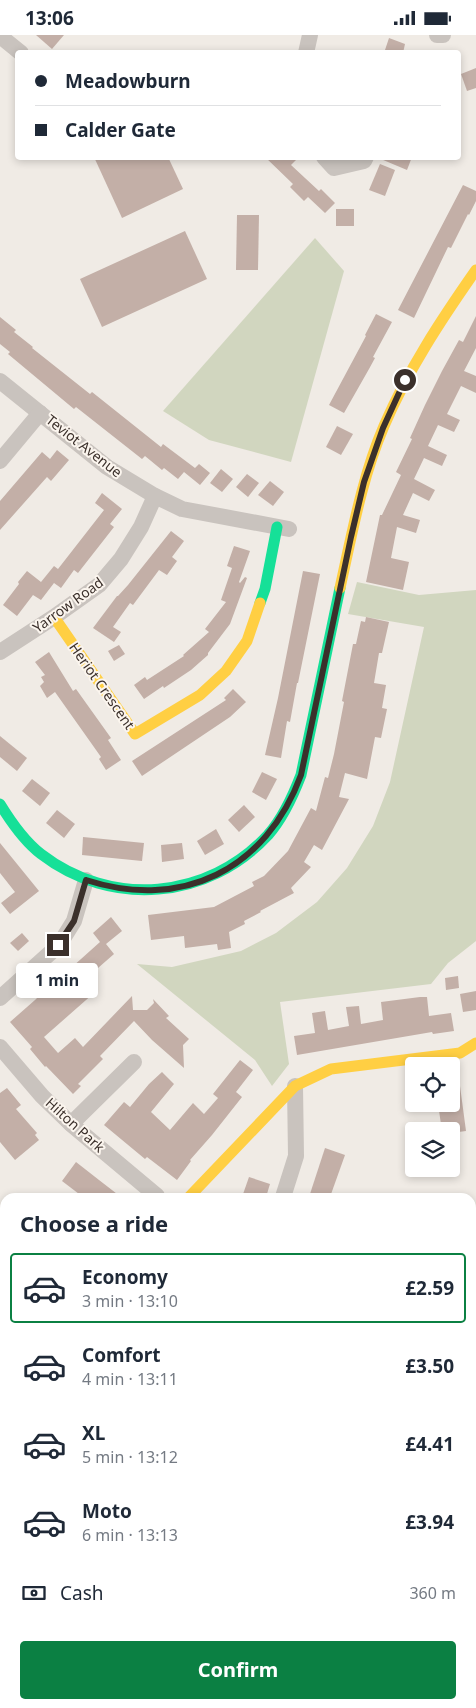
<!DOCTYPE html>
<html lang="en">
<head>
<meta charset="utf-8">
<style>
  body { margin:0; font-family:"Noto Sans",sans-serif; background:#f2f2f3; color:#1f2937; height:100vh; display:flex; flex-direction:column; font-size:19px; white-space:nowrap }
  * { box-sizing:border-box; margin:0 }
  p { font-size:16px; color:#747a83 }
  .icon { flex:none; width:28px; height:28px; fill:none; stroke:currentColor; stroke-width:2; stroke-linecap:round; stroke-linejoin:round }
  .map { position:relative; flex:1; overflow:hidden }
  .sheet { position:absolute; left:0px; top:1158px; width:476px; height:516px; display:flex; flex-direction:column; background:#fff; border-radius:15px 15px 0 0; box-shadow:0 2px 8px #0003 }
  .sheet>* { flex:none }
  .top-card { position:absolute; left:15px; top:15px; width:446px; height:110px; border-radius:5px; box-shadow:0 2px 8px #0003; display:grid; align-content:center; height:110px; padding:0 20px; background:#fff }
  .buttons { position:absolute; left:405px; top:1022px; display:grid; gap:10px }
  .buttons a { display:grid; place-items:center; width:55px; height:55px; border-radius:5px; background:#fff; box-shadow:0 2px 8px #0003; font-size:25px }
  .end { position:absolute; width:22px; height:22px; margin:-11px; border:6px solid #3b302b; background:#fff; box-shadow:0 0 0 2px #fff }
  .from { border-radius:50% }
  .bubble { position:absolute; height:35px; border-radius:5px; background:#fff; box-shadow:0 2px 8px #0003; font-size:16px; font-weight:700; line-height:35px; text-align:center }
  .top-card b { display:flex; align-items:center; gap:18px; height:48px; font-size:19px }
  .top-card b+b { border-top:1px solid #e0e1e3 }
  .top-card i { width:12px; height:12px; background:#1f2937 }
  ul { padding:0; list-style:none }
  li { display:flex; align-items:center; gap:15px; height:70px; margin:0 10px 8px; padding:0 10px; border:2px solid transparent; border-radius:5px }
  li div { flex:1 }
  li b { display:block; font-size:19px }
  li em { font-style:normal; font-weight:700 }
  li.active { border-color:#0b8043 }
  li>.icon { width:45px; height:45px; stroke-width:1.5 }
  h2 { padding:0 20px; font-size:22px; line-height:60px }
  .pay { display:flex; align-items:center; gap:12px; height:55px; padding:0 20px; font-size:19px }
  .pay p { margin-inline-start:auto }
  .button { display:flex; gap:10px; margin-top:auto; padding:10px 20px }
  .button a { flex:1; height:58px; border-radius:5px; background:#0b8043; color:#fff; font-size:20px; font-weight:700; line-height:58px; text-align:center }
  .status { display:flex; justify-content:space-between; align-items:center; height:35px; padding:0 25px; background:#fff; direction:ltr }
  .status svg { height:14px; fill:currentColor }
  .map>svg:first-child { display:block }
</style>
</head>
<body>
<div class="status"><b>13:06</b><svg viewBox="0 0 49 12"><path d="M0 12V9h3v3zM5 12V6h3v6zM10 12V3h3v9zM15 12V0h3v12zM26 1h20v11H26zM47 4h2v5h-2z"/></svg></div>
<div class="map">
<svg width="476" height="1673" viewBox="0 0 476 1673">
  <rect width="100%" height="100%" fill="#f0ebe5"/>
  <!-- green -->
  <g fill="#d1d6bf">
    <path d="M315,203L344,236L291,427L209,405L163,376Z"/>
    <path d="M357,547L419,560L476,555V906L448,928L431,949L280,967L289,1029L272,1051L255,1025L137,929L172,932L241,916L276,898L317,867L347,833L373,791L390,747L424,592L348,579Z"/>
    <path d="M204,1669H410L416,1673H192Z"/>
  </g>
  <!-- water -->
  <path fill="#a1c2c1" d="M0,1619L5,1630V1669H22L24,1673H0Z"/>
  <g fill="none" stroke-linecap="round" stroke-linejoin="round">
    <!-- stream -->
    <g stroke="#a1c2c1" stroke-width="4.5">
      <path d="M0,1485L5,1495"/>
      <path d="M84,1669L86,1671"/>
    </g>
  </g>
  <!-- building -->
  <g fill="#c3afa7">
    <path d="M36,0H64L52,14Z"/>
    <path d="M389,3L405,9L403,18H384Z"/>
    <path d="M476,33V53L467,56L461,39Z"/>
    <path d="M94,122H168L183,154L122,183Z"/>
    <path d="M265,122H299L291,130L319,156L321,154L335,168L325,178L308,162L304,166L290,152L293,149Z"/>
    <path d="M376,122H412L407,135Z"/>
    <path d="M380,129L395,135L385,161L369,155Z"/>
    <path d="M463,150L476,156V166L469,180L468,179L451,213L448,212L414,283L398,275Z"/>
    <rect x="336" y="174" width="18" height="17"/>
    <path d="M237,180H259L258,235H236Z"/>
    <path d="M185,196L207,244L102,292L80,244Z"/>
    <path d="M376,279L392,287L373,322L375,323L369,334L344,378L329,370L366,301L365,300Z"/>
    <path d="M476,281V313L464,336L476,341V358L461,351L447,379L460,385L454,397L438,390L428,411L447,420L442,431L424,423L414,444L435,455L429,466L413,458L403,480L420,485L416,498L397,492L391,523L409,527L403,555L366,547L380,480H382L401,440L396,437L412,404L410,403L425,370L442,336L459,305L463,307Z"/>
    <path d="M0,282L16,295L14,297L33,312L32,313L90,359L92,357L161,412L163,409L195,433L199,429L210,438L200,450L184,437L178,444L164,433L162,435L145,421L142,424L76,372L74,374L8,319L10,317L0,309Z"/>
    <path d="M337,391L353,399L341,420L326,412Z"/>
    <path d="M57,415L69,425L51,446L47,442L0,495V466L42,417L50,424Z"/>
    <path d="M221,434L233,444L222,457L210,448Z"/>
    <path d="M247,439L259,448L248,462L236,452Z"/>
    <path d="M270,446L284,457L273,471L258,460Z"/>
    <path d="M102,458L122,474L110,489L114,492L78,538L74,535L61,553L54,548L41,565L33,560L17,581L3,570L19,549L18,547L27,536L41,547L54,531L58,534L104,475L95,468Z"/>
    <path d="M171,496L184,506L172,522L177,526L167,540L159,535L133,570L130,568L113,592L121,597L114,607L93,593L117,561H118L128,550Z"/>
    <path d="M234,511L250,516L239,547L240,548L245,542L247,543L230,589L208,618V620L191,635L164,653L163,651L144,664L134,650L145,642L147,645L184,621L183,620L209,597L205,594L226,567L221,565L232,533L227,531Z"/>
    <path d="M303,536L320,539L298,648H297L290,687L287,686L281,723L265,720L278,663Z"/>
    <path d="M366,582L389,587L382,618H379L374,648L386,650L382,673L387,674L381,703L375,702L367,744L345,738L339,762L349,764L322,815L314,810L304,827L311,832L291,853L294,858L260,876L261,877L244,886L245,889L229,897L231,913L218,915L217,909L185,913L184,901L151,905L148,880L214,872L254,851L252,847L264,841L288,816L311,773L316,776L325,742L328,743L334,719L344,667L342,666L353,609H356L361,586L365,587Z"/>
    <path d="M119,610L125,619L114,626L108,616Z"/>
    <path d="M49,617L73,656L76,654L111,703L108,705L121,725L106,735L99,724L101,722L55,657L47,663L40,651L44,647L41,642L45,640L35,627Z"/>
    <path d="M233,654L246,667L230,682L142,741L132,726L226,665L224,663Z"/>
    <path d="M0,701L27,723L17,736L0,722Z"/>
    <path d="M262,737L277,744L266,765L252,757Z"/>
    <path d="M32,744L50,758L40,771L22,756Z"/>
    <path d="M244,770L255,782L239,797L228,785Z"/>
    <path d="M57,775L75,789L64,803L46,788Z"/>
    <path d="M216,794L224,809L205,820L197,806Z"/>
    <path d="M83,802L144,808L142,826L82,820Z"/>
    <path d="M0,808L39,856L10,879L1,868L15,857L0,838Z"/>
    <path d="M182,808L184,824L162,827L161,810Z"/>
    <path d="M111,882L122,896L106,909L114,919L82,947L94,958L44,1002L58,1018L75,1003L83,1012L132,961L133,975H147L154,968L153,964L169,981L166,983L189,1004L183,1010L184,1033L152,1005L134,986L100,1021L103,1024L78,1049L81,1051L73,1059L46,1031L45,1032L30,1014L32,1012L10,987L35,965L44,956L43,954L61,939L62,941L100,907L93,898Z"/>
    <path d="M22,898L29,906L18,916L10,908Z"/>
    <path d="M458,941L459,953L446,955L445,943Z"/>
    <path d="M476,956V975L463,977L460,959Z"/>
    <path d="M420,962H427L429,981L451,978L454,996L433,999L432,997L297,1020L294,1001L315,998L312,978L325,976L328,995L349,991L346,972L359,971L361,989L383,985L381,967Z"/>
    <path d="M240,1025L253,1035L236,1057L242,1062L212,1100L190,1125L191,1126L177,1145L147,1122L145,1124L104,1090L124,1067L130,1072L149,1049L162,1037L174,1049L151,1077L170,1095L193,1068L204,1079L218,1063L213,1059Z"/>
    <path d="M458,1036L466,1096L451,1098V1096H442L438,1069H451V1037Z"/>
    <path d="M7,1053L21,1070L16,1074L37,1098L35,1100L39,1105L15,1125L0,1107V1058Z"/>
    <path d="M325,1113L345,1120L330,1162H309Z"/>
    <path d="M76,1127L99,1145L121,1162H83L62,1146Z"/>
    <path d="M249,1142L270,1149L266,1162H242Z"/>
  </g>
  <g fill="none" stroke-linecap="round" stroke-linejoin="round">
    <!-- street -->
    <g stroke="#c9c3be" stroke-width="16">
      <path d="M437,0H443"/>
      <path d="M0,1L21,18"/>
      <path d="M306,18L310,0"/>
      <path d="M324,122L334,133L364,126L366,122"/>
      <path d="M0,346L107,432L155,461L182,474L289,494"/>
      <path d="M0,426L40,378"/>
      <path d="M0,617L54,582L99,550L121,524L141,492L155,461"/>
      <path d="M0,963L59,910L74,886L86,845"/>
      <path d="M0,1012L42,1061L71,1089L157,1161"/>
      <path d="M71,1089L134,1027"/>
      <path d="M283,1162L296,1121L295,1051"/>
      <path d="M471,1205L476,1202"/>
      <path d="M0,1250L5,1252"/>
      <path d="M0,1398L5,1406"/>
      <path d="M471,1601L476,1603"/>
    </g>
    <!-- fast -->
    <g stroke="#16e098" stroke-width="11">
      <path d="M260,568L265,554L277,492"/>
      <path d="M0,769C11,787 24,806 41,819C111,873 208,865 268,800C283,783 293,761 301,740L340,553"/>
      <path d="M471,1465L476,1460"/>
      <path d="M160,1673L171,1669"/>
    </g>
    <!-- slow -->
    <g stroke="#ffcf43" stroke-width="11">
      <path d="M340,553C352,499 362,442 384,391C408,335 441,285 476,235"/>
      <path d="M54,582L135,699L200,660L226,636L247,606L260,568"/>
      <path d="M189,1162L295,1051L331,1034L460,1018L476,1008"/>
    </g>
  </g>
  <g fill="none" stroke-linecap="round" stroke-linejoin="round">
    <!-- route -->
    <path stroke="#3b302b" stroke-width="6" d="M58,910L74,886L86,845C182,876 266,835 301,740L351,502L364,447L383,393L405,345"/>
  </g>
  <g text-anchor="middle" stroke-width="4" stroke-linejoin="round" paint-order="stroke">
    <!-- street labels -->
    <g font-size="14" fill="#3b302b" stroke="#fbf5ee">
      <text transform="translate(84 411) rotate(38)" y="5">Teviot Avenue</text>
      <text transform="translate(68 570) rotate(-36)" y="5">Yarrow Road</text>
      <text transform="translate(102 651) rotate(55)" y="5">Heriot Crescent</text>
      <text transform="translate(75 1090) rotate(42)" y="5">Hilton Park</text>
    </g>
  </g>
</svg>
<div class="buttons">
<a><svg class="icon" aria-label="locate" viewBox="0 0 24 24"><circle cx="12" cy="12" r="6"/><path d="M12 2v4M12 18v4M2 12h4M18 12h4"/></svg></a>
<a><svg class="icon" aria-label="layers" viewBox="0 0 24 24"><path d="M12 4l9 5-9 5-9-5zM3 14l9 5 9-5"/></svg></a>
</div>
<i class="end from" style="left:405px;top:345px"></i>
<i class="end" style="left:58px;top:910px"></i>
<div class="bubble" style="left:16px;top:928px;width:82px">1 min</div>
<div class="top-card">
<b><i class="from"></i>Meadowburn</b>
<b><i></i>Calder Gate</b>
</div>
<section class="sheet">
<h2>Choose a ride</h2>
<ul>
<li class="active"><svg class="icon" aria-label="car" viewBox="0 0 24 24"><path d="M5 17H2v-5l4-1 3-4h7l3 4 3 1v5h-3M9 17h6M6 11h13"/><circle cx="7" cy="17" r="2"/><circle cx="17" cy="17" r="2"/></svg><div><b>Economy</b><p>3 min · 13:10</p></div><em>£2.59</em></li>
<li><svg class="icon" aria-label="car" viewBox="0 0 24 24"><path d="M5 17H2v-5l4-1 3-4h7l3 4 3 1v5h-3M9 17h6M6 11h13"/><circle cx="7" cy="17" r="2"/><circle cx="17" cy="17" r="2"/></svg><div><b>Comfort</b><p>4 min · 13:11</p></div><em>£3.50</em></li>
<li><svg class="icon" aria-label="car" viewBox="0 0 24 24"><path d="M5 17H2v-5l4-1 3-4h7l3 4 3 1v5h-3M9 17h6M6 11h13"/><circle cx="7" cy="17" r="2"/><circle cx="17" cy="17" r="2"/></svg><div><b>XL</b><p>5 min · 13:12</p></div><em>£4.41</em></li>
<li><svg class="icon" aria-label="car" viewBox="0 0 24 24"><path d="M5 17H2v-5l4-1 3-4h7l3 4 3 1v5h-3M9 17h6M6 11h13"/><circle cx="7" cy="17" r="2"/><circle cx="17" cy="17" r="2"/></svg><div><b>Moto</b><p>6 min · 13:13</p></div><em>£3.94</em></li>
</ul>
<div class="pay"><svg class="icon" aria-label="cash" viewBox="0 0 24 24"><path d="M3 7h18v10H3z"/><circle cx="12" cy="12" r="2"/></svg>Cash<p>360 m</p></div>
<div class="button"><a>Confirm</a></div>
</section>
</div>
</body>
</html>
